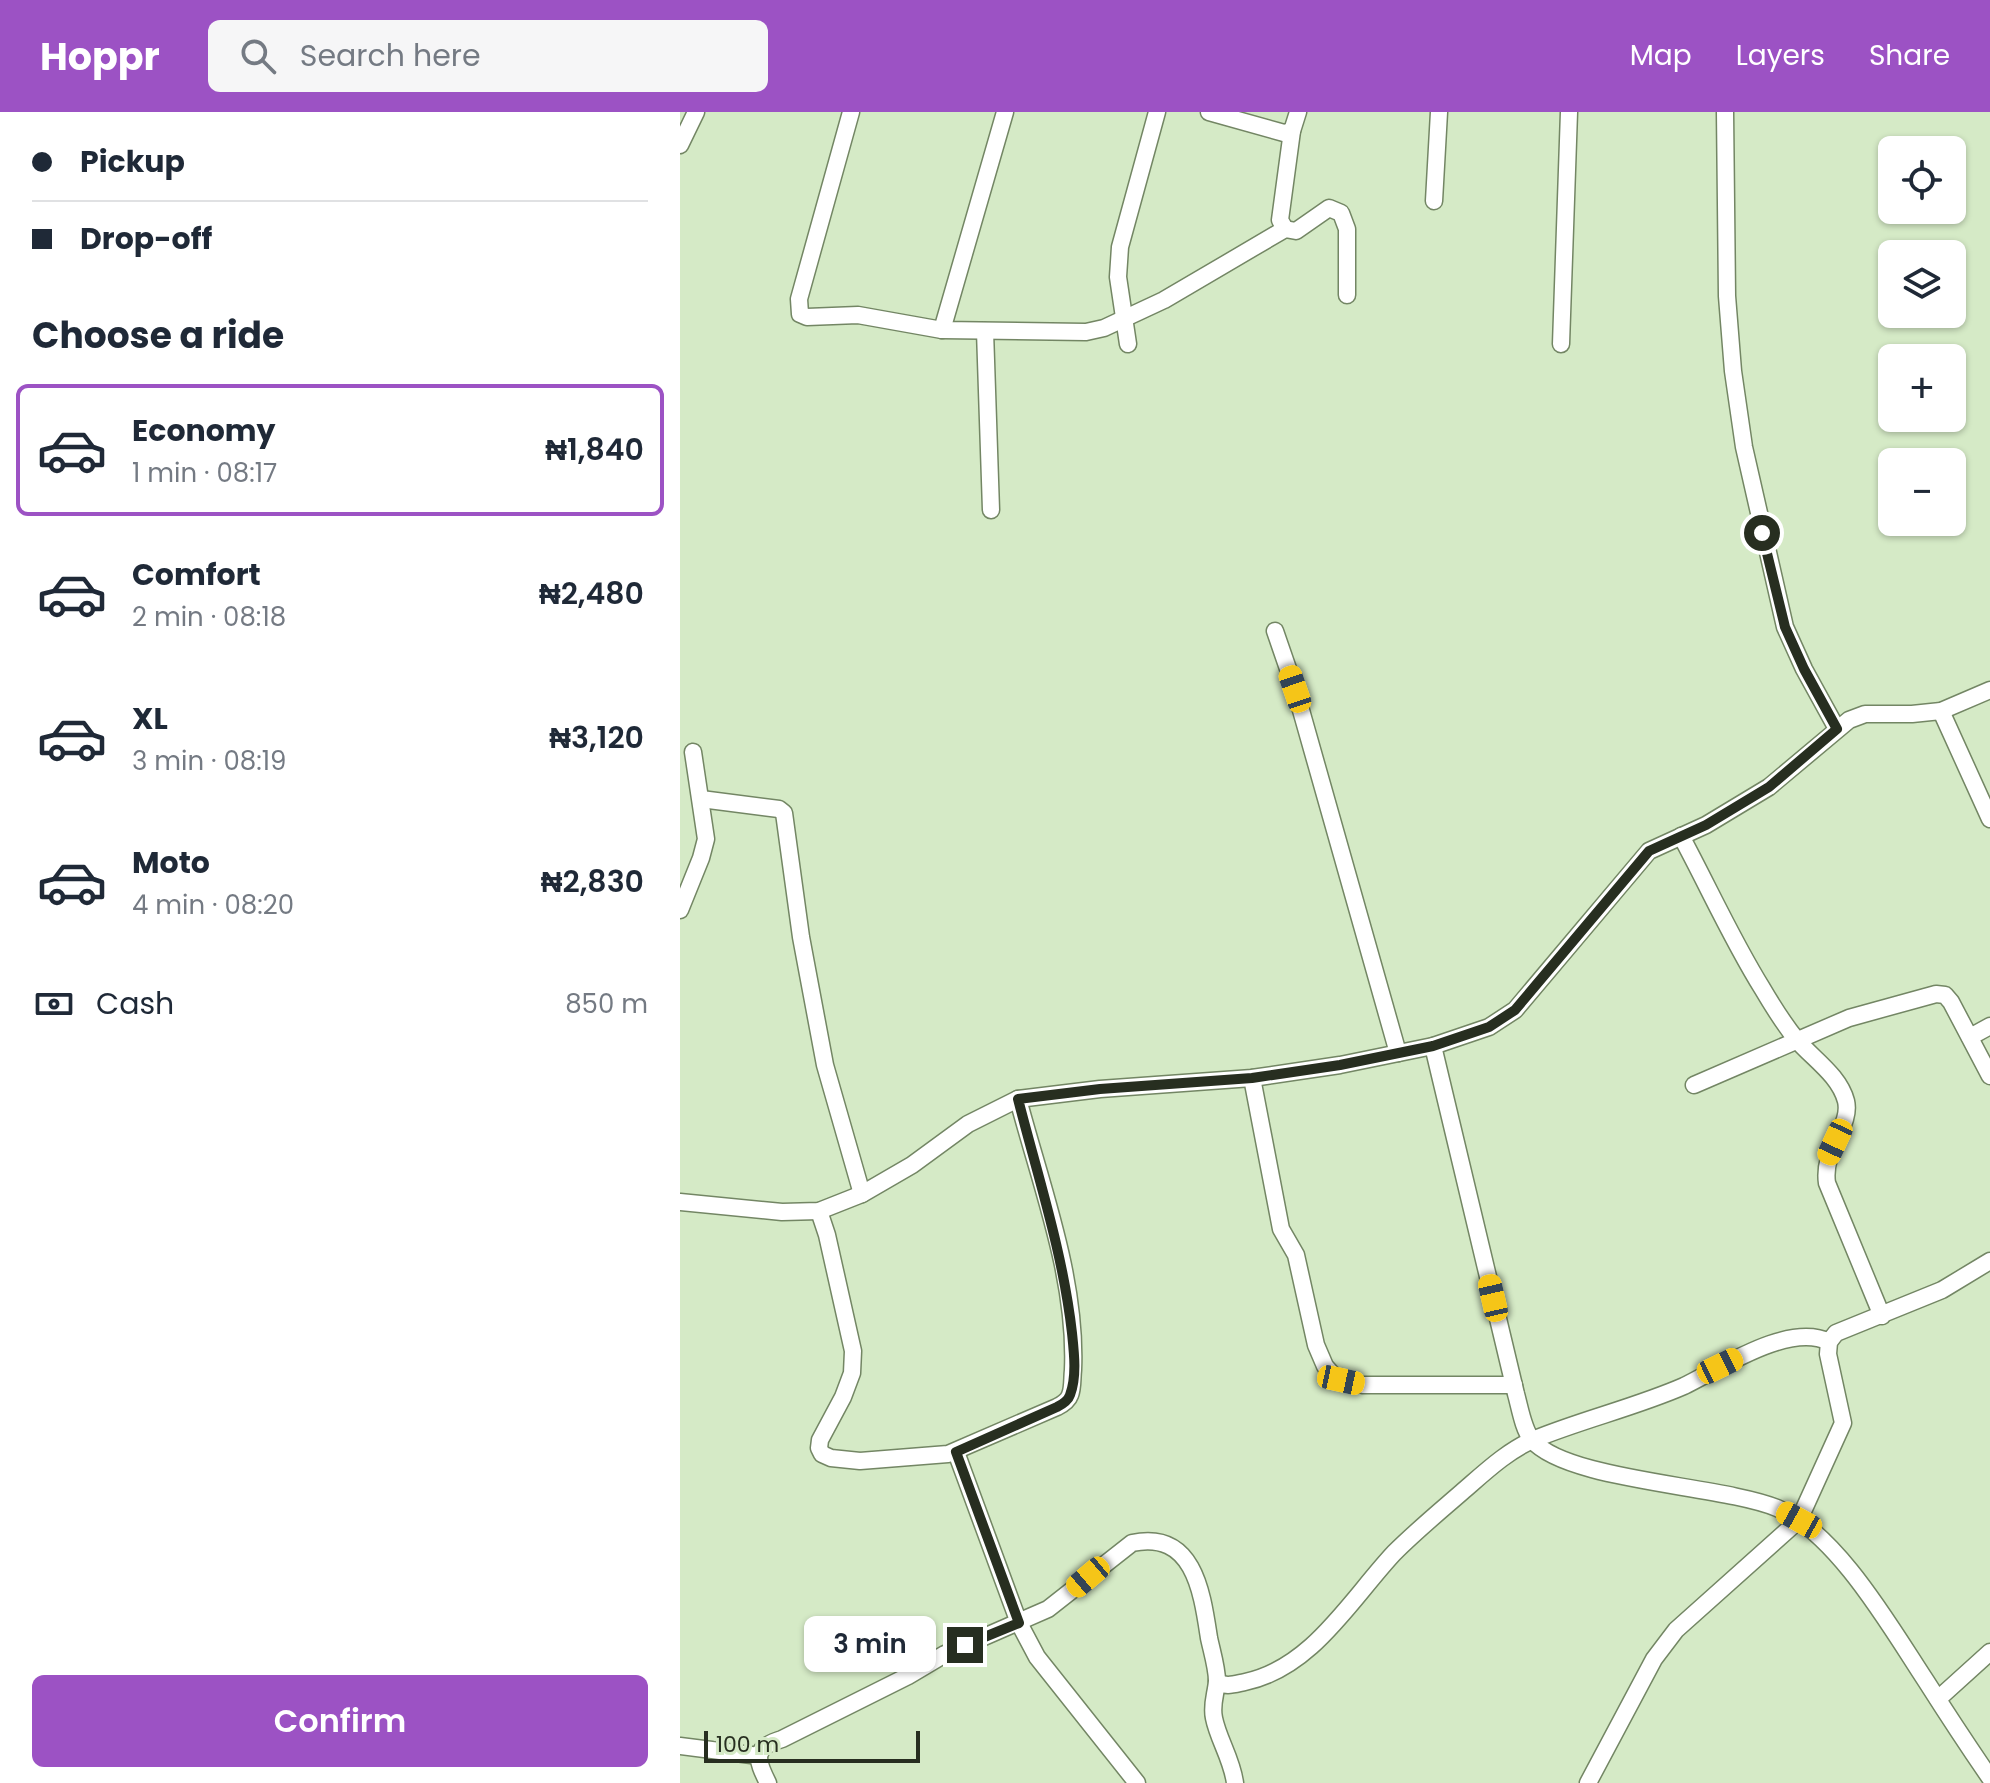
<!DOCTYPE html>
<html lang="en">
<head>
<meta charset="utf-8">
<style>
  body { margin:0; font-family:Poppins,sans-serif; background:#f6f6f7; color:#1f2937; height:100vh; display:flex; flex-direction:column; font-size:30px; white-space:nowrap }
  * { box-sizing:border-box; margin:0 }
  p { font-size:26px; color:#747a83 }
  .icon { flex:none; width:44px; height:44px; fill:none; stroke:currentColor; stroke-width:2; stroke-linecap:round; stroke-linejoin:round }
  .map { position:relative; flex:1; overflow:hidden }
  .details { display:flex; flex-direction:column; background:#fff; width:680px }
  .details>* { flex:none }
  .banner { display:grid; align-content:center; height:176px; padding:0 32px; background:#fff }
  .buttons { position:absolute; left:1198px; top:24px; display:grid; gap:16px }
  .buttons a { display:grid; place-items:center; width:88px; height:88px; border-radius:12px; background:#fff; box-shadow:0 2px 6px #0004; font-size:40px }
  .scale { position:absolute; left:24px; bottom:20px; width:216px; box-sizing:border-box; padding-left:8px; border:4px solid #272e20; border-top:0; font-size:22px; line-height:28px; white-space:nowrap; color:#272e20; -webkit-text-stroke:6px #d5eac6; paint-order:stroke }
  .end { position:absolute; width:36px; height:36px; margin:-18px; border:10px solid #272e20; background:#fff; box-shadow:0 0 0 4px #fff }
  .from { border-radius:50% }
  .bubble { position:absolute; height:56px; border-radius:12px; background:#fff; box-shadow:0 2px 6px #0004; font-size:26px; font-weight:600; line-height:56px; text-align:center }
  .car { position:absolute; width:24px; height:48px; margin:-24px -12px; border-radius:10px; box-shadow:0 0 6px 2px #0007; background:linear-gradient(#f5c518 24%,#345 0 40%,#f5c518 0 76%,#345 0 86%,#f5c518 0) }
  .banner b { display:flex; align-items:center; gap:28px; height:76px; font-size:30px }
  .banner b+b { border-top:2px solid #e0e1e3 }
  .banner i { width:20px; height:20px; background:#1f2937 }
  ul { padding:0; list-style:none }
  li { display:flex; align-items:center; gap:24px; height:132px; margin:0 16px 12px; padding:0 16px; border:4px solid transparent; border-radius:12px }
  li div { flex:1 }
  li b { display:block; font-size:30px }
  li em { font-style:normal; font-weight:600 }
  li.on { border-color:#9c52c4 }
  li>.icon { width:72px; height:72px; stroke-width:1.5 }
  h2 { padding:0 32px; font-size:36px; line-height:96px }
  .pay { display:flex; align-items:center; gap:20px; height:88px; padding:0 32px; font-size:30px }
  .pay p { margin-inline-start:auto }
  .cta { display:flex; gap:16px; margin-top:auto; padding:16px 32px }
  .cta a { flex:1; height:92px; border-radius:12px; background:#9c52c4; color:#fff; font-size:32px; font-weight:600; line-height:92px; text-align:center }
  header { display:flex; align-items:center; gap:48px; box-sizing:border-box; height:112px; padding:0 40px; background:#9c52c4; color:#fff }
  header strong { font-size:38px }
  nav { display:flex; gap:44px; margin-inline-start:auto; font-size:28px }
  .search { width:560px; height:72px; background:#f6f6f7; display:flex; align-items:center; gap:20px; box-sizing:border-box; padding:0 28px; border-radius:12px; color:#747a83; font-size:30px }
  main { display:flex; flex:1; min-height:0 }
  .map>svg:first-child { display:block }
</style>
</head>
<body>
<header>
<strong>Hoppr</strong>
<div class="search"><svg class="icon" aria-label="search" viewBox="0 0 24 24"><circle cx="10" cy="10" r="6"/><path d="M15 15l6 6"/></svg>Search here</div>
<nav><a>Map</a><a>Layers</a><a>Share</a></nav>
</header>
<main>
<section class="details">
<div class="banner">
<b><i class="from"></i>Pickup</b>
<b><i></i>Drop-off</b>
</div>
<h2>Choose a ride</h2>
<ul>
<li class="on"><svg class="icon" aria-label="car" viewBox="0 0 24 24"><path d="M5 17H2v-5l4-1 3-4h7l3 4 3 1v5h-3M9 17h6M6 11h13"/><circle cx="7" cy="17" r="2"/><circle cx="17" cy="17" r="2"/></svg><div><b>Economy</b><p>1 min · 08:17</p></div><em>₦1,840</em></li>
<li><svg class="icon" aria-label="car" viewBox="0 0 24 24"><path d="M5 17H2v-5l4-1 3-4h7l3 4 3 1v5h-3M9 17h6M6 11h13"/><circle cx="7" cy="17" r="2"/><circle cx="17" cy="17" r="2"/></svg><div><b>Comfort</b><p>2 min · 08:18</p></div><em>₦2,480</em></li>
<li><svg class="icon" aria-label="car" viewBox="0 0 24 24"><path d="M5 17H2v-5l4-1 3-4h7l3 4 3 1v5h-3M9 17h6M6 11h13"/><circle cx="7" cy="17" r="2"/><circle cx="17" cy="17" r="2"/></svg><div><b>XL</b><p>3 min · 08:19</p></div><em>₦3,120</em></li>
<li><svg class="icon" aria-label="car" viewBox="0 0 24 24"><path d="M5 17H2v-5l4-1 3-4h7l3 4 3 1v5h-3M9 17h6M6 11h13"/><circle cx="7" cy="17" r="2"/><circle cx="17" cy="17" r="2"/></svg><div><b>Moto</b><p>4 min · 08:20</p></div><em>₦2,830</em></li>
</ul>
<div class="pay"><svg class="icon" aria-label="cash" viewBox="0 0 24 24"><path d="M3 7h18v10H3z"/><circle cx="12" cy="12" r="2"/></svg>Cash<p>850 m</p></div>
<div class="cta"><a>Confirm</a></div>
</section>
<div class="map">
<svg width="1310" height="1671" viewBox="0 0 1310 1671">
  <rect width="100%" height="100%" fill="#d5eac6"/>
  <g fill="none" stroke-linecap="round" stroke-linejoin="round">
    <!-- minor casing -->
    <g stroke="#738664" stroke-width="19">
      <g id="minor">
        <path d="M171,0L119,187L120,202L127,205L178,203L262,218L406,220L424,216L484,188L605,117L616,119L649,96L661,101L667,117V183"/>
        <path d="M529,0L604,21L612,19"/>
        <path d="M1045,0L1047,184L1053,259L1064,335L1105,515L1124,557L1157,617"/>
        <path d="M0,33L16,0"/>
        <path d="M754,89L759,0"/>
        <path d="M605,117L600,108L612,19L618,0"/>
        <path d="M262,218L325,0"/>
        <path d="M305,219L311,398"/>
        <path d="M448,232L438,165L440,135L477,0"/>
        <path d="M881,232L889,0"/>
        <path d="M595,519L615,577L718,941"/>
        <path d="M1261,599L1310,707"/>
        <path d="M21,687L99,697L104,701L121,825L145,953L182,1082"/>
        <path d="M1001,724C1028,774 1052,828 1082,876C1092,893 1104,912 1116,927C1133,947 1159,963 1166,989C1172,1014 1142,1037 1147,1071L1202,1204"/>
        <path d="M0,798L21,746L26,727L13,640"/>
        <path d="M1290,925L1310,914"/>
        <path d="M753,934L836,1282C840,1296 843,1317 852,1328C887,1369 1041,1373 1097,1396C1157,1421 1211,1516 1246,1569C1267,1602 1288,1634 1310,1666"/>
        <path d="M572,966L601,1117L616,1143L636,1233L645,1254L653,1263L661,1268L683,1273H834"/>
        <path d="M1014,973L1169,906L1256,882L1265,883L1271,890L1310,964"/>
        <path d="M0,1090L102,1100L139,1099L182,1082L232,1053L288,1012L338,987L420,977L572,966L660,953L753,934L809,915L835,898L969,739L1026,713L1089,675L1169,608L1185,602H1232L1261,599L1310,578"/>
        <path d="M139,1099L147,1123L173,1239L172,1261L163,1285L140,1328L139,1336L142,1342L151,1346L180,1349L268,1342L377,1295C383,1292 388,1289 390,1283C393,1276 392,1266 393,1258C397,1167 361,1074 338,987"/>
        <path d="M276,1340L339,1511L357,1545L457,1671"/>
        <path d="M537,1569C545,1576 555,1572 565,1570C632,1556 671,1487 714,1441C736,1419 759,1400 782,1380C804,1361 828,1338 855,1327C904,1307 956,1295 1004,1274C1041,1256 1109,1210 1149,1230"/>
        <path d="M1258,1587L1310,1540"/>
        <path d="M0,1634L79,1644"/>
        <path d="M88,1671C76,1647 72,1636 102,1627L228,1564L265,1542L368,1497L452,1431C514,1418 522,1480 529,1526C532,1540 537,1556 537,1569C536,1582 531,1593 534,1606C538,1627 552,1647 555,1671"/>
        <path d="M908,1671L974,1547L996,1518L1119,1408L1163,1311L1148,1242L1149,1230L1156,1221L1262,1178L1310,1149"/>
      </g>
    </g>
    <!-- minor -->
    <use href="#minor" stroke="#fff" stroke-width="16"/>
  </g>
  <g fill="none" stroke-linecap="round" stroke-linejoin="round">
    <!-- route -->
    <path stroke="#272e20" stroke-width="10" d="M285,1533L339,1511L276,1340L377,1295C383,1292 388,1289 390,1283C397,1265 394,1240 392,1221C383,1141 358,1065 338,987L420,977L572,966L660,953L753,934L809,915L835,898L969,739L1026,713L1089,675L1157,617L1124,557L1105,515L1082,421"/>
  </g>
</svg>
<div class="buttons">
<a><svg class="icon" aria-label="locate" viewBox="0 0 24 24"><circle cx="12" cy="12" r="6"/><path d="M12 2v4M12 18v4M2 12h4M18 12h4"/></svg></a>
<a><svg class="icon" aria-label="layers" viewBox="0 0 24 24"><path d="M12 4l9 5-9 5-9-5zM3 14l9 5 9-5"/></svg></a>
<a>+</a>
<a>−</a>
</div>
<div class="scale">100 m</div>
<i class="end from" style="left:1082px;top:421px"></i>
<i class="end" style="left:285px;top:1533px"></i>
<div class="bubble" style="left:124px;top:1504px;width:132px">3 min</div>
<i class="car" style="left:615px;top:577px;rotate:341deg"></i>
<i class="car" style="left:1155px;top:1030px;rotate:205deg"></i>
<i class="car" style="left:813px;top:1186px;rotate:347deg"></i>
<i class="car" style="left:1040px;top:1254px;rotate:64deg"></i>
<i class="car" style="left:661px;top:1268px;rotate:102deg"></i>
<i class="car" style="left:1119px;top:1408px;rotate:299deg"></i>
<i class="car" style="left:408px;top:1465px;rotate:230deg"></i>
</div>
</main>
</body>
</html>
